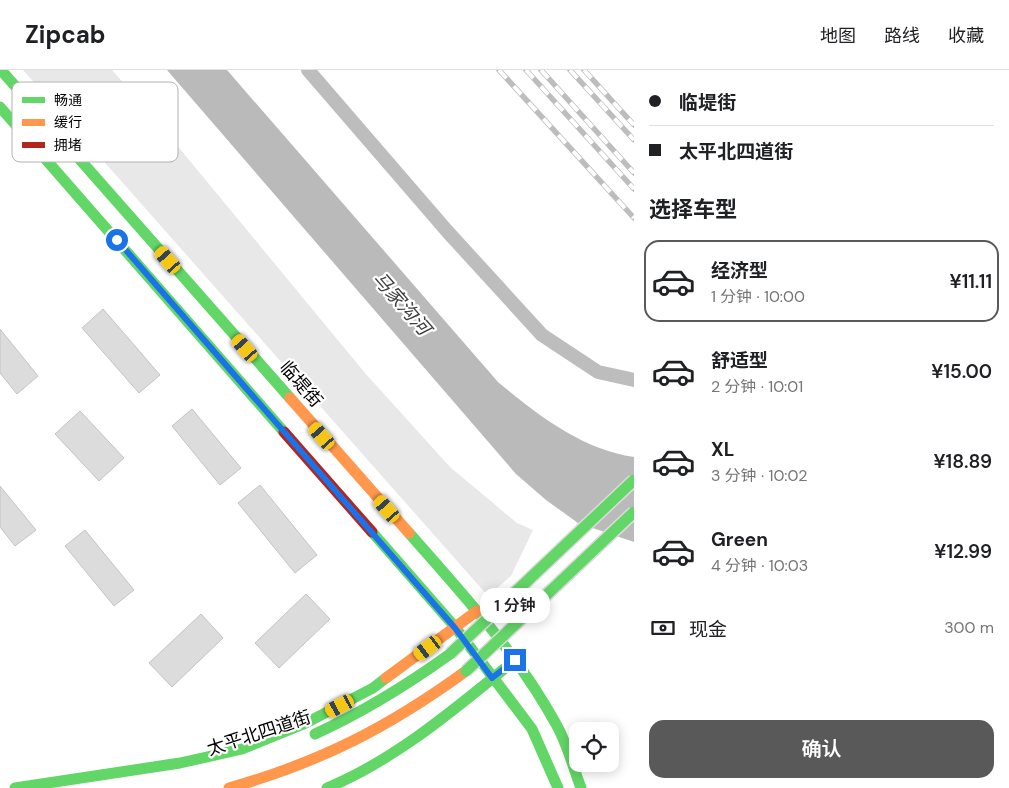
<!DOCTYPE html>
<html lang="zh">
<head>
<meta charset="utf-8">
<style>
  body { margin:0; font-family:"DM Sans","Noto Sans SC",sans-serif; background:#f6f6f6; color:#202124; height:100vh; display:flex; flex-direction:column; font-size:19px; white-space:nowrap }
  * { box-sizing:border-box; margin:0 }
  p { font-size:16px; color:#757577 }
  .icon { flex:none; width:28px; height:28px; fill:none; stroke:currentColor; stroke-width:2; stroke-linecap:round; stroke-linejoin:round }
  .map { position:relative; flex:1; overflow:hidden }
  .drawer { display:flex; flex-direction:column; background:#fff; width:375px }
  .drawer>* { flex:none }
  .banner { display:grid; align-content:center; height:110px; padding:0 15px; background:#fff }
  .tools { position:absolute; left:569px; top:652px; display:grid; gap:10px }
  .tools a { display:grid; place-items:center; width:50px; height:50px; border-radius:10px; background:#fff; box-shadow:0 2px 12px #0003; font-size:25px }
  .end { position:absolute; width:22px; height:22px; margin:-11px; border:6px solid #1a73e8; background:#fff; box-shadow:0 0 0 2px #fff }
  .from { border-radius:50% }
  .bubble { position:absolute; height:35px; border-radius:15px; background:#fff; box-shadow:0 2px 12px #0003; font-size:16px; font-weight:600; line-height:35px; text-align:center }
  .car { position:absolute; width:15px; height:30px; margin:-15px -8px; border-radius:6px; box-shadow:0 0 4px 1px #0007; background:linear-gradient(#f5c518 24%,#345 0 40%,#f5c518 0 76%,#345 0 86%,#f5c518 0) }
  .banner b { display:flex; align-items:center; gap:18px; height:48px; font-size:19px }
  .banner b+b { border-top:1px solid #e0e0e0 }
  .banner i { width:12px; height:12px; background:#202124 }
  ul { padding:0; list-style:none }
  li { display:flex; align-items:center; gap:15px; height:82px; margin:0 10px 8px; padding:0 5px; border:2px solid transparent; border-radius:15px }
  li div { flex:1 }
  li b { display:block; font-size:19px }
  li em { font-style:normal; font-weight:600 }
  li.active { border-color:#595959 }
  li>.icon { width:45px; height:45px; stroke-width:1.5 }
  h2 { padding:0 15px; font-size:22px; line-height:60px }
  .pay { display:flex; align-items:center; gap:12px; height:55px; padding:0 15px; font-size:19px }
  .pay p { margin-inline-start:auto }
  .cta { display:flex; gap:10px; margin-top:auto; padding:10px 15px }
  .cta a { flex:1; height:58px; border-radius:15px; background:#595959; color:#fff; font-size:20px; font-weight:600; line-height:58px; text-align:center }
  header { display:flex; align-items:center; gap:30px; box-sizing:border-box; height:70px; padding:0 25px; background:#fff; border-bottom:1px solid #e0e0e0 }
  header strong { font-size:24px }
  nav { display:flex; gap:28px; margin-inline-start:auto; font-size:18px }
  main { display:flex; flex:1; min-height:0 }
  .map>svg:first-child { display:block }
</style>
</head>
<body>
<header>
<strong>Zipcab</strong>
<nav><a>地图</a><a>路线</a><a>收藏</a></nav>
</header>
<main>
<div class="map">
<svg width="634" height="718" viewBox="0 0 634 718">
  <rect width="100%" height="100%" fill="#fff"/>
  <!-- green -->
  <path fill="#e8e8e8" d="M23,0H112L161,56L365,303L450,397L517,453L533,460L511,506L488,526Z"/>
  <!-- water -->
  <path fill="#bababa" d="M167,0H227L498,312C538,345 581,379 634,387V472L578,453L546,430L516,404Z"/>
  <!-- building -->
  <g fill="#dcdcdc" stroke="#c4c4c4">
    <path d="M103,239L160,305L139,323L82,258Z"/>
    <path d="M0,259L38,306L17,324L0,303Z"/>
    <path d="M192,339L241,398L220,415L172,356Z"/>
    <path d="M80,341L124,388L99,411L55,364Z"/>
    <path d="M260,415L317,485L295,503L238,433Z"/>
    <path d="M0,416L36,460L15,476L0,457Z"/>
    <path d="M85,460L134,520L114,536L65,476Z"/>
    <path d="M306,524L330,549L279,598L255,573Z"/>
    <path d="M201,544L223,568L172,617L149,593Z"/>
  </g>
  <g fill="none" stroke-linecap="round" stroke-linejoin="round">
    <!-- street -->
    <path stroke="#bdbdbd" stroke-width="14" d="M308,0L447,161L542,265L598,302L634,310"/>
    <!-- fast -->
    <g stroke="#63d668" stroke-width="11">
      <path d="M1,0L290,328"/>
      <path d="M0,37L284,362"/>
      <path d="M372,462L455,557L532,659L558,718"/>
      <path d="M409,463C462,523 517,583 556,654C567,673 573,697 581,718"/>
      <path d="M315,664C363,642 407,615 450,584"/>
      <path d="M15,718L180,693L242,679L306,653L373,618L386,608"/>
      <path d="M327,718C397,689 457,637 515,590"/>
    </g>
    <!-- slow -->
    <g stroke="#ff974d" stroke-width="11">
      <path d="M290,328L409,463"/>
      <path d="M386,608L477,541"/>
      <path d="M229,718C321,692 389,657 466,601"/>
    </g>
    <!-- jam -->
    <path stroke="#b3261e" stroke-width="11" d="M284,362L372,462"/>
    <!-- rail casing -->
    <g stroke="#bdbdbd" stroke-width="5.5">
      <g id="rail">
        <path d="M499,0L634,148"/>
        <path d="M526,0L634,119"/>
        <path d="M541,0L634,103"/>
        <path d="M570,0L634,70"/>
        <path d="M584,0L634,55"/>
      </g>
    </g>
    <!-- rail -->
    <use href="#rail" stroke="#fff" stroke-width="4" stroke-dasharray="11" stroke-linecap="butt"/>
    <!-- fast-bridge casing -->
    <g stroke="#dbdbdb" stroke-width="14" stroke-linecap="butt">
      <g id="fast-bridge">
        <path d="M450,584L634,410"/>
        <path d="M466,601L634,442"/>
      </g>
    </g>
    <!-- fast-bridge -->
    <use href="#fast-bridge" stroke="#63d668" stroke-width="11"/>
  </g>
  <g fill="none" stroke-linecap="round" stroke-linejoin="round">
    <!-- route -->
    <path stroke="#1a73e8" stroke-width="6" d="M117,170L455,558L492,608L515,590"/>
  </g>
  <g text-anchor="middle" stroke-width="4.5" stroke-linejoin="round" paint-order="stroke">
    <!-- street labels -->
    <g font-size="18" fill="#000" stroke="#fff">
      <text transform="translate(301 314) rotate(49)" y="6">临堤街</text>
      <text transform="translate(259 663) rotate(-18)" y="6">太平北四道街</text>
    </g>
    <!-- water labels -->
    <g font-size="19" font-style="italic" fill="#3e3e3e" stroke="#fff">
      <text transform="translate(402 233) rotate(49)" y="7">马家沟河</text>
    </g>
  </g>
  <!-- legend -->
  <rect x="12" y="12" width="166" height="80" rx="8" fill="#fff" stroke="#b2b2b2" stroke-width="1"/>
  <rect x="22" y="27" width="23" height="6" fill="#63d668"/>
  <rect x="22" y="49" width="23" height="7" fill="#ff974d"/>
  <rect x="22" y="72" width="23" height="6" fill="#b3261e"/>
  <g font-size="14" fill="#000">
    <text x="54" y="35">畅通</text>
    <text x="54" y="57">缓行</text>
    <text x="54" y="80">拥堵</text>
  </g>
</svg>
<div class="tools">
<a><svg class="icon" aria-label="locate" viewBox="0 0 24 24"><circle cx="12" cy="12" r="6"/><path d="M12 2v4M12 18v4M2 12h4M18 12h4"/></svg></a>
</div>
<i class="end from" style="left:117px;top:170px"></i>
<i class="end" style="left:515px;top:590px"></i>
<div class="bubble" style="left:480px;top:518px;width:70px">1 分钟</div>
<i class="car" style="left:168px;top:190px;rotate:319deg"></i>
<i class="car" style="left:245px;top:278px;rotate:319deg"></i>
<i class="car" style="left:322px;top:366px;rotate:319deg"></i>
<i class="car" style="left:387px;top:439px;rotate:319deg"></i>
<i class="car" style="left:428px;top:578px;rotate:233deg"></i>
<i class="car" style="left:340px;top:636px;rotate:242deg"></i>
</div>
<section class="drawer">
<div class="banner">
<b><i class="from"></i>临堤街</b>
<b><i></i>太平北四道街</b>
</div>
<h2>选择车型</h2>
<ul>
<li class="active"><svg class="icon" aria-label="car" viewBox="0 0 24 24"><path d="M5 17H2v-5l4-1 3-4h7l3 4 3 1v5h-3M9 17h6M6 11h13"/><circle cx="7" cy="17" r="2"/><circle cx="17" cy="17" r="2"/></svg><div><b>经济型</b><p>1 分钟 · 10:00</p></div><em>¥11.11</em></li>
<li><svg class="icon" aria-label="car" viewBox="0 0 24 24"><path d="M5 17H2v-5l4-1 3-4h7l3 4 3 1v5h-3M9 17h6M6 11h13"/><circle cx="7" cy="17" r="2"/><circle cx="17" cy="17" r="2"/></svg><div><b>舒适型</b><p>2 分钟 · 10:01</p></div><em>¥15.00</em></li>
<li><svg class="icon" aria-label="car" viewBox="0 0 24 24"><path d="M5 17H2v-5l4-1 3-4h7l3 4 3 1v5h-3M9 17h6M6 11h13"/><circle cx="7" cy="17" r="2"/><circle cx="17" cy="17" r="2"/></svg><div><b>XL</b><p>3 分钟 · 10:02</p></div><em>¥18.89</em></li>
<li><svg class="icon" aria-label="car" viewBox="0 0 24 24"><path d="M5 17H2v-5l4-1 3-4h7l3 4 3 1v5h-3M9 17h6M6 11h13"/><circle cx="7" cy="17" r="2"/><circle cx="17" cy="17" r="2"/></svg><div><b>Green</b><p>4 分钟 · 10:03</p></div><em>¥12.99</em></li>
</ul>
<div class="pay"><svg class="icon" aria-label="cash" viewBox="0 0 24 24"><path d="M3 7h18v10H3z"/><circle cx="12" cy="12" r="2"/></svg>现金<p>300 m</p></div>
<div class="cta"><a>确认</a></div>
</section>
</main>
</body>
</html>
